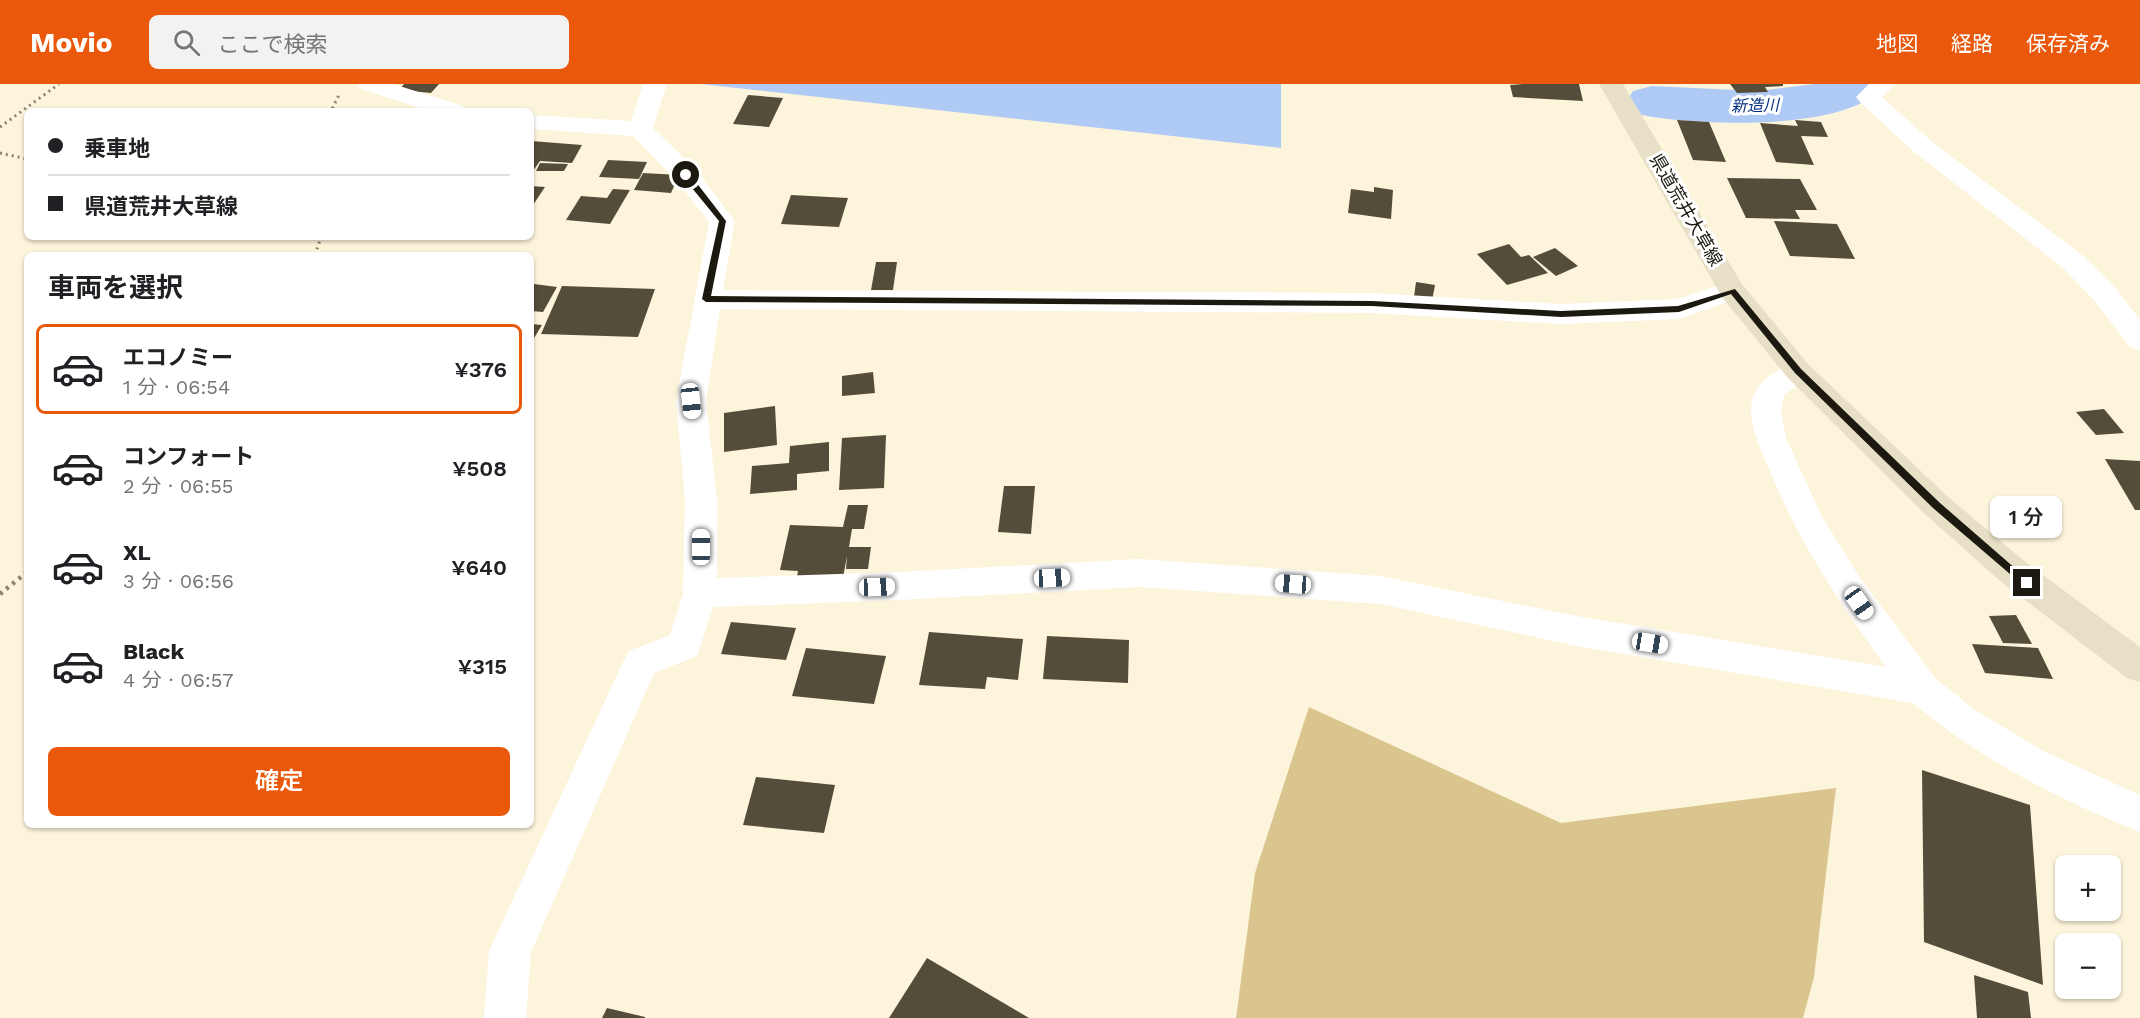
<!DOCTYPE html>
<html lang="ja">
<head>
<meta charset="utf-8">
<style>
  body { margin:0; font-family:"Work Sans","Noto Sans JP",sans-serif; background:#f2f2f2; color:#202124; height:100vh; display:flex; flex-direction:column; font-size:22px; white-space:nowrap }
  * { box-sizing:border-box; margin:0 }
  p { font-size:20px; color:#757577 }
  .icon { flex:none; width:33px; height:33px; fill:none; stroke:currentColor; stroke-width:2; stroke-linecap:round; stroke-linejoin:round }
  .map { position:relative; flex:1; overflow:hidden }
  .sheet { position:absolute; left:24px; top:168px; width:510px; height:576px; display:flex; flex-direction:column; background:#fff; border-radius:9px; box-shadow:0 2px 4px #0004 }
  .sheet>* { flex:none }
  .guide { position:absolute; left:24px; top:24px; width:510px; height:132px; border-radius:9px; box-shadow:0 2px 4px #0004; display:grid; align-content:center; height:132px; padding:0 24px; background:#fff }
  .fabs { position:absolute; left:2055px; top:771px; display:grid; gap:12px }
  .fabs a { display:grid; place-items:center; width:66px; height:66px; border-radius:9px; background:#fff; box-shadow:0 2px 4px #0004; font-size:30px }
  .end { position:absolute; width:27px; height:27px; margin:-14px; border:8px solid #1c1910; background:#fff; box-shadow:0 0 0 3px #fff }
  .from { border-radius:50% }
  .bubble { position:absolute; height:42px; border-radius:9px; background:#fff; box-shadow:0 2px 4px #0004; font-size:20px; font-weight:600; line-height:42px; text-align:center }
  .car { position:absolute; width:18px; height:36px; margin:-18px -9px; border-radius:8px; box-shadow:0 0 4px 2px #0007; background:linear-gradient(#fff 24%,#345 0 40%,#fff 0 76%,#345 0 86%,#fff 0) }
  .guide b { display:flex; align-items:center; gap:21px; height:57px; font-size:22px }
  .guide b+b { border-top:2px solid #e0e0e0 }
  .guide i { width:15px; height:15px; background:#202124 }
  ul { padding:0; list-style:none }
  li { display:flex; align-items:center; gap:18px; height:90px; margin:0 12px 9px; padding:0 12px; border:3px solid transparent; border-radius:9px }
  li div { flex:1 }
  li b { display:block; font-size:22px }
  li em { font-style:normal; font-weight:600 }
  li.current { border-color:#ea580c }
  li>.icon { width:54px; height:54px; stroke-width:1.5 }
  h2 { padding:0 24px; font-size:27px; line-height:72px }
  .primary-button { display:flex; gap:12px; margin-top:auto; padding:12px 24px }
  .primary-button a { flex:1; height:69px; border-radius:9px; background:#ea580c; color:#fff; font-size:24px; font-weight:600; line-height:69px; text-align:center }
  header { display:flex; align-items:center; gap:36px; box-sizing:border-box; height:84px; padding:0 30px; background:#ea580c; color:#fff }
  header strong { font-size:28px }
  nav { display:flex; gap:33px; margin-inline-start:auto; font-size:21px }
  .search { width:420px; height:54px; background:#f2f2f2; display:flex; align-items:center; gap:15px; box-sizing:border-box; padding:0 21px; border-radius:9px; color:#757577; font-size:22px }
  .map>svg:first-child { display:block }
</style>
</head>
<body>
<header>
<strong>Movio</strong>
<div class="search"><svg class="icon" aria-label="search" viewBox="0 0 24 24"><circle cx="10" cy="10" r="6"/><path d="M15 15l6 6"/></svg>ここで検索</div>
<nav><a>地図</a><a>経路</a><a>保存済み</a></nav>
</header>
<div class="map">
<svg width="2140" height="934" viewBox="0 0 2140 934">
  <rect width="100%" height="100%" fill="#fdf4dc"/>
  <!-- green -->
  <path fill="#d9c58d" d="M1309,623L1561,739L1836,704L1814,893L1803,934H1236L1255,789Z"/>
  <!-- water -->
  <path fill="#b0caf6" d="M701,0H1281V64Z"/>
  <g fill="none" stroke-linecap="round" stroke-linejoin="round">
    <!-- river -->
    <path fill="#b0caf6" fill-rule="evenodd" d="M1815,0H1881C1879,3 1876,9 1873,11C1833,47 1684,42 1633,29L1626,18L1633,7L1652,2L1758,7Z"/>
  </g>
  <!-- building -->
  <g fill="#544d39">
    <path d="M404,0H439L431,9L399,6Z"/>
    <path d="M1523,0H1579L1583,17L1513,13L1510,1Z"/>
    <path d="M1730,0H1783V2L1765,3L1768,8L1737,9Z"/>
    <path d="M748,11L783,14L769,43L733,40Z"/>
    <path d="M1677,36L1709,38L1726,78L1693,76Z"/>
    <path d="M1795,36L1821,38L1828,53L1801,52L1814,81L1776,78L1760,39L1798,42Z"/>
    <path d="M531,57L582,61L572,79L540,77L533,87H531Z"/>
    <path d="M608,76L647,78L639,95L599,93Z"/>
    <path d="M540,79L568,80L564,87H536Z"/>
    <path d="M643,89L679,91L671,109L634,106Z"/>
    <path d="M1727,94L1800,95L1817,126H1795L1800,135L1746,134Z"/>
    <path d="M531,102L545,103L531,124Z"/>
    <path d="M1374,103L1393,106L1391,135L1348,129L1351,105L1374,108Z"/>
    <path d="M613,105L630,106L610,140L566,136L581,112L607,114Z"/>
    <path d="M791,111L848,114L839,143L781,140Z"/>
    <path d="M1774,137L1837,140L1855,175L1790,172Z"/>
    <path d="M1509,160L1521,173L1529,171L1548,189L1507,201L1477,170Z"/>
    <path d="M1555,164L1578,182L1556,192L1533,173Z"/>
    <path d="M876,178H897L893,206H871Z"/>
    <path d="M1416,198L1435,201L1432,217L1414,213Z"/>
    <path d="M534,200L557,203L543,228L531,227V205Z"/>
    <path d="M562,202L655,205L638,253L541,250Z"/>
    <path d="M531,240L542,241L531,259Z"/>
    <path d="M873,288L875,309L842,312V292Z"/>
    <path d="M775,322L777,361L724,368V329Z"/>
    <path d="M2104,325L2124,349L2096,351L2076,328Z"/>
    <path d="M886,351L884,404L839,406L842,354Z"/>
    <path d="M829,358V387L797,390V406L750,410L752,382L789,379L790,362Z"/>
    <path d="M2105,375L2140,377V426H2135Z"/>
    <path d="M1004,402H1035L1031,450L998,448Z"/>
    <path d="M848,421H868L864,445H852L849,463H871L868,485H846L847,472L841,505L795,503L798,487L780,486L790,441L843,443Z"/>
    <path d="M2016,531L2032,560L2003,559L1989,532Z"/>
    <path d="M731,538L796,544L786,576L721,570Z"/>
    <path d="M929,548L1023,555L1018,596L987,593L985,605L919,601Z"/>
    <path d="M1047,552L1129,556L1128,599L1043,595Z"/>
    <path d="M1972,560L2038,564L2053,595L1985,589Z"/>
    <path d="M806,564L886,572L874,620L792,612Z"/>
    <path d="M1922,686L2030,721L2043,901L1924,858Z"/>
    <path d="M756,693L835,701L824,749L743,741Z"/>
    <path d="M927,874L1029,934H889Z"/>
    <path d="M1974,891L2028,908L2031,934H1977Z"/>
    <path d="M607,924L645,933V934H602Z"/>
  </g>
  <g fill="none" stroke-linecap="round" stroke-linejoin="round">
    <!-- path-far1 -->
    <g stroke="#898372" stroke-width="3" stroke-dasharray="2 4" stroke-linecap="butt">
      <path d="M327,27L332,25L339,11"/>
      <path d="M0,43L59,0"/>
      <path d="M0,69L27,75"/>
      <path d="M315,171L321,153"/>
    </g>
    <!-- path -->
    <path stroke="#898372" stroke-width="4.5" stroke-dasharray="3 5" stroke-linecap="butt" d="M0,510L27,488"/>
    <!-- street -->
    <g fill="#fff" fill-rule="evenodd">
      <path d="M357,0H393L463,22L467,27H430L361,5Z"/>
      <path d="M643,0H667L653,44L695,85L735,137L723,206L1372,209L1561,220L1677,215L1732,197L1742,199L1746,206L1742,213L1679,235L1561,240L1372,229L720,225L706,317L717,416V494L899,488L1140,475L1380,492L1582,533L1886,583C1842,523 1802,463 1773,394C1764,373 1753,352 1751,329C1750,312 1758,300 1771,291C1784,282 1793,275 1808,280L1813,287L1808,294L1784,311L1781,327L1786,354L1821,431L1860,494L1935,594L1975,626L2043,667L2140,711V748C2059,716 1980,675 1913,619L1582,563L1380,520L1140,503L899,516L713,523L697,572L654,589L531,868L526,934H484L489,867L623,578L629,567L670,551L683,509L685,416L676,317L709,138L677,97L633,52L531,45V31L631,37Z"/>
      <path d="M1869,0H1895L1882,13L1931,57L2082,171L2114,202L2140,236V266L2130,263L2094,216L2062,183L1913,67L1860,18L1856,13Z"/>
    </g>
    <!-- secondary -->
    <path fill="#e7dfc6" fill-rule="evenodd" d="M1599,0H1623L1742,200L1808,280L1947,412L2023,476L2140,563V598L2127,594L1999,496L1925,430L1788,294L1722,213Z"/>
  </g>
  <!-- route -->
  <path fill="#1c1910" d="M683,89H689L726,137L711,212L1372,217L1561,227L1678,222L1735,205L1801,285L1940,419L2032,499L2031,502H2024L1933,424L1795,289L1731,210L1679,228L1561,233L1372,222L706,218L702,215L719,137L683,93Z"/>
  <g text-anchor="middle" stroke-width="6" stroke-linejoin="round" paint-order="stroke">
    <!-- far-water labels -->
    <g font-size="16" font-style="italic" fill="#022f80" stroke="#fff">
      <text transform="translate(1755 21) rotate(-1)" y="6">新造川</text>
    </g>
    <!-- street labels -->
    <g font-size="18" fill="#1c1910" stroke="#fff">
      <text transform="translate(1686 126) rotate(60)" y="6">県道荒井大草線</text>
    </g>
  </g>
</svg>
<div class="fabs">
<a>+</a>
<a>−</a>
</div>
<i class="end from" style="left:686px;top:91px"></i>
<i class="end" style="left:2027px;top:499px"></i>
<div class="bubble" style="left:1990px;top:412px;width:72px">1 分</div>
<i class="car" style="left:691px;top:317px;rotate:174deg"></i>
<i class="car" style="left:701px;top:463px;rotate:0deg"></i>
<i class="car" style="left:1052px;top:494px;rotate:87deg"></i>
<i class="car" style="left:1293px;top:500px;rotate:274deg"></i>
<i class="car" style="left:877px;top:503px;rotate:88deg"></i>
<i class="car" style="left:1859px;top:519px;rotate:145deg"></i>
<i class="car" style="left:1650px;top:559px;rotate:99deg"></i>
<div class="guide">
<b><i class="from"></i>乗車地</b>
<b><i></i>県道荒井大草線</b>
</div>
<section class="sheet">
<h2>車両を選択</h2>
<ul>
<li class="current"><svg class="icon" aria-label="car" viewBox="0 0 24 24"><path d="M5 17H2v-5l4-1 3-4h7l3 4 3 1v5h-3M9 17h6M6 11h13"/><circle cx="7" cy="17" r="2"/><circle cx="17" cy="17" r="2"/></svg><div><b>エコノミー</b><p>1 分 · 06:54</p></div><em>¥376</em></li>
<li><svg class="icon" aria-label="car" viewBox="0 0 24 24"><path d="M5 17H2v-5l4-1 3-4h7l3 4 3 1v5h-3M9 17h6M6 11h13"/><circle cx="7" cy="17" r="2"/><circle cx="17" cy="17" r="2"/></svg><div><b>コンフォート</b><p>2 分 · 06:55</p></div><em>¥508</em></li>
<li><svg class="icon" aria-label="car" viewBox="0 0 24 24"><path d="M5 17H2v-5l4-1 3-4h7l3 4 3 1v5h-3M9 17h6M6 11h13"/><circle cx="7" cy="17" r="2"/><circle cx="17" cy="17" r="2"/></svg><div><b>XL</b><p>3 分 · 06:56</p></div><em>¥640</em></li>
<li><svg class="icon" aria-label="car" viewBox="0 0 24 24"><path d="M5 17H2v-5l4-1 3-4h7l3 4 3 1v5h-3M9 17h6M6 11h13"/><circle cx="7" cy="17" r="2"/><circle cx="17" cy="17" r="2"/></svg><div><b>Black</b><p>4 分 · 06:57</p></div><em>¥315</em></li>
</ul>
<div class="primary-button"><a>確定</a></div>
</section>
</div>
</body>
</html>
